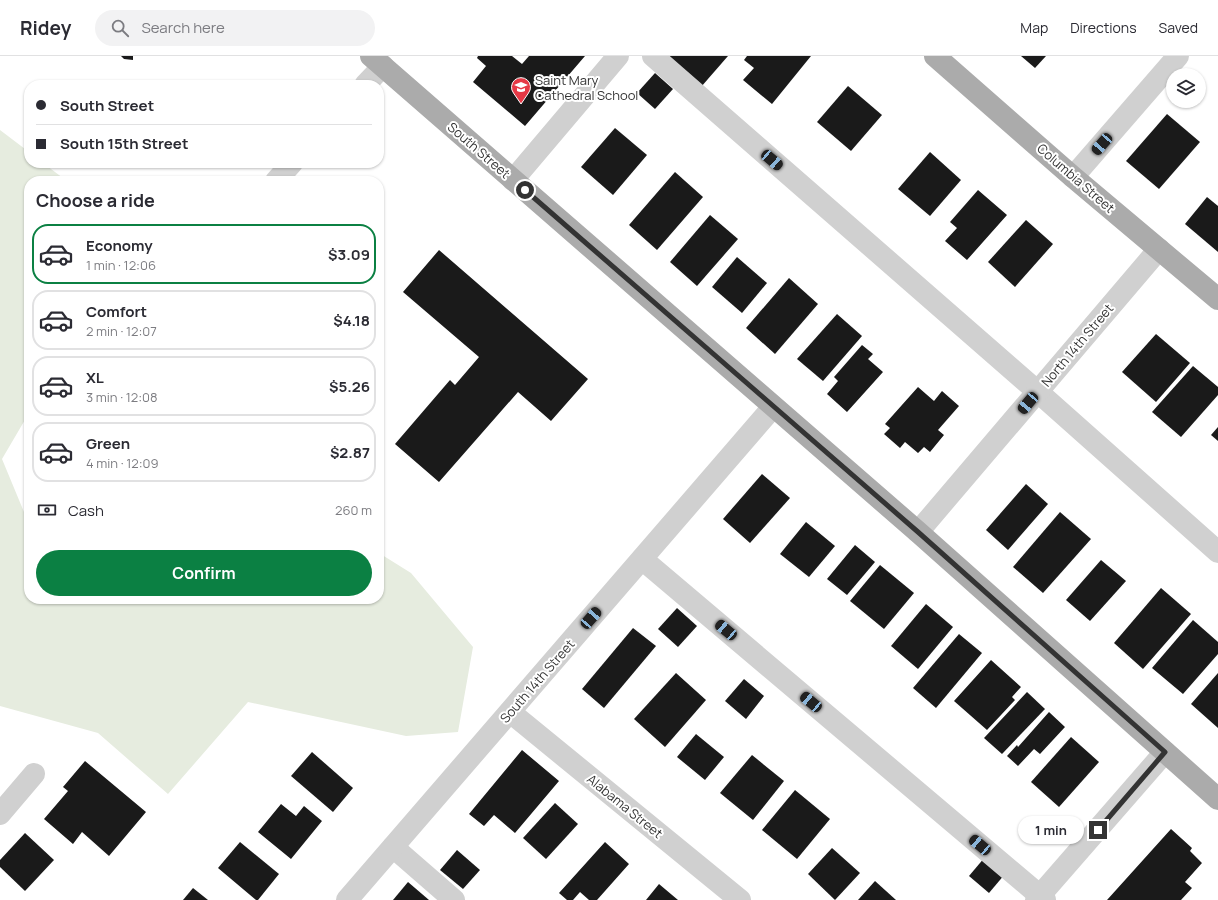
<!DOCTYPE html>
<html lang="en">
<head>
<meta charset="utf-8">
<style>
  body { margin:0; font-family:Manrope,sans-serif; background:#f2f2f3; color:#2b2b33; height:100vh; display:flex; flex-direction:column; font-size:15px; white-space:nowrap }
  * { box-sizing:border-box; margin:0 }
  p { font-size:13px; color:#7c7c81 }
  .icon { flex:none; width:22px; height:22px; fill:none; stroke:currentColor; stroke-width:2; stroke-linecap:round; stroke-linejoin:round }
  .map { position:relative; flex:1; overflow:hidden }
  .details { position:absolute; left:24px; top:120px; width:360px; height:428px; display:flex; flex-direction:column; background:#fff; border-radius:16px; box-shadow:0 1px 3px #0004 }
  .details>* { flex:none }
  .top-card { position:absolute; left:24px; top:24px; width:360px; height:88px; border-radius:16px; box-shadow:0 1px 3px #0004; display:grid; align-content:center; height:88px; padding:0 12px; background:#fff }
  .buttons { position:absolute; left:1166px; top:12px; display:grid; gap:8px }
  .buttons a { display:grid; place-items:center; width:40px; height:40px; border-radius:50%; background:#fff; box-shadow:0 1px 3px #0004; font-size:20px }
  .end { position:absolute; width:18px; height:18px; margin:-9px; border:5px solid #333; background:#fff; box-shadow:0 0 0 2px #fff }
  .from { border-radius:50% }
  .bubble { position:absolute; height:28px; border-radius:14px; background:#fff; box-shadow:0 1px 3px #0004; font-size:13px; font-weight:700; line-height:28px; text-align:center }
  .car { position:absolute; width:12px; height:24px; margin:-12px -6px; border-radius:5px; box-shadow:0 0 3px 1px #0007; background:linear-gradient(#222 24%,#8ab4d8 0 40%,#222 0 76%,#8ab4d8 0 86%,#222 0) }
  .top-card b { display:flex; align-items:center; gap:14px; height:38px; font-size:15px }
  .top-card b+b { border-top:1px solid #e1e1e2 }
  .top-card i { width:10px; height:10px; background:#2b2b33 }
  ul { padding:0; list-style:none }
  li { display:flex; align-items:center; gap:12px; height:60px; margin:0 8px 6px; padding:0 4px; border:2px solid #e1e1e2; border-radius:16px }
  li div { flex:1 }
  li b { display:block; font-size:15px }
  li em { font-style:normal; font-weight:700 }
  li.on { border-color:#0b8043 }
  li>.icon { width:36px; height:36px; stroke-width:1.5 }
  h2 { padding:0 12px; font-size:18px; line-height:48px }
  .pay { display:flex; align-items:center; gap:10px; height:44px; padding:0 12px; font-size:15px }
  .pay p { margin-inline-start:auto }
  .button { display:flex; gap:8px; margin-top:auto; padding:8px 12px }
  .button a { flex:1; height:46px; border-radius:24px; background:#0b8043; color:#fff; font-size:16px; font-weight:700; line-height:46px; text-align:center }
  header { display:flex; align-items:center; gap:24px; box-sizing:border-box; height:56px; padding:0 20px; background:#fff; border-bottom:1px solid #e1e1e2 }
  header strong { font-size:19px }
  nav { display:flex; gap:22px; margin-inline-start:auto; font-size:14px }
  .search { width:280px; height:36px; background:#f2f2f3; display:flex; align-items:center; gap:10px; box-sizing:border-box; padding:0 14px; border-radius:22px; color:#7c7c81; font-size:15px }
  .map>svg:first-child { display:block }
</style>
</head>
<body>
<header>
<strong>Ridey</strong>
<div class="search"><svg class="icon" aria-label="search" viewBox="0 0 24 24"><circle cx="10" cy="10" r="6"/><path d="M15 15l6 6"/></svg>Search here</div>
<nav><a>Map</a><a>Directions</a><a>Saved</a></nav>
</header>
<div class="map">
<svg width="1218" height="844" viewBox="0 0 1218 844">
  <rect width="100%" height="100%" fill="#fff"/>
  <!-- green -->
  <path fill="#e6ecdf" d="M0,74L29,96V107H43L67,125H29V357L2,403L24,456H29V543H379V497L411,517L473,591L458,676L406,680L248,646L168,738L98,677L0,650Z"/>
  <!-- building -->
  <g fill="#1a1a1a">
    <path d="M121,0H133V4L124,3Z"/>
    <path d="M478,0H512L522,8L529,0H585L525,70L473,26L486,10L477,2Z"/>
    <path d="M665,0H728L701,31Z"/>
    <path d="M747,0H811L772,48L743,24L754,12L744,4Z"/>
    <path d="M1021,0H1046L1035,12Z"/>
    <path d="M655,17L673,33L655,53L637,37Z"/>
    <path d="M848,30L882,59L851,95L817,66Z"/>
    <path d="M1167,58L1200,86L1159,133L1126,105Z"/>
    <path d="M615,72L647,99L613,139L581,111Z"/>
    <path d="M930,96L961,124L930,160L898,133Z"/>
    <path d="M675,116L703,141L657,194L629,169Z"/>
    <path d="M141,120L147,125H136Z"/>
    <path d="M978,134L1007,159L967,204L945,185L957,172L950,166Z"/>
    <path d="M1207,141L1218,150V196L1185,168Z"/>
    <path d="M710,159L738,183L697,230L670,206Z"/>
    <path d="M1026,164L1053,188L1015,231L988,206Z"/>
    <path d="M439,194L588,323L551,365L518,336L439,426L395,388L450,324L455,329L479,301L403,236Z"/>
    <path d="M737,201L767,227L742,257L712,231Z"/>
    <path d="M789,222L818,248L775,298L746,272Z"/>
    <path d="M837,258L862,280L823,325L797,303Z"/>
    <path d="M1156,278L1190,307L1156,346L1122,316Z"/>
    <path d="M862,289L873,298L868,303L883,316L847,356L827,338L838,325L834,321Z"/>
    <path d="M1193,310L1218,331V339L1181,381L1152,356Z"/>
    <path d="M918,331L934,345L942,335L959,350L938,374L944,379L930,396L924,391L918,397L905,386L900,392L884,378L890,372L885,368Z"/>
    <path d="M1218,371V385L1211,379Z"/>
    <path d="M762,418L790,442L750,487L723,463Z"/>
    <path d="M1026,428L1048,448L1008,494L986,474Z"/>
    <path d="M1060,456L1091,483L1043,537L1013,511Z"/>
    <path d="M806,466L835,490L809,521L780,498Z"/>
    <path d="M855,489L875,506L847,539L827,523Z"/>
    <path d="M1101,504L1126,525L1090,565L1066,544Z"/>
    <path d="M880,509L914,537L884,573L850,545Z"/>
    <path d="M1161,532L1191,558L1143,613L1114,587Z"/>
    <path d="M926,548L953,571L918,613L891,590Z"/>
    <path d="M677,552L697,570L678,591L658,573Z"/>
    <path d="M1193,564L1218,586V598L1183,638L1152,612Z"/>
    <path d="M633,572L656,590L604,652L582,633Z"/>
    <path d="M959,578L982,597L936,652L913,632Z"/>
    <path d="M991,604L1021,631L1012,641L1015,644L987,674L954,645Z"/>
    <path d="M676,617L706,644L665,691L634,663Z"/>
    <path d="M1218,617V672L1191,648Z"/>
    <path d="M744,623L764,640L746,663L725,645Z"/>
    <path d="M1027,636L1045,653L1002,698L984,682Z"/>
    <path d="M1049,656L1065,671L1040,698L1034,693L1018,710L1007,700L1017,689L1018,691Z"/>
    <path d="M696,678L724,701L705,724L677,701Z"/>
    <path d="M1071,681L1099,706L1059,751L1031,726Z"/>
    <path d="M522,694L559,725L515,777L494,759L484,770L469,758Z"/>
    <path d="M312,696L353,732L333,756L291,720Z"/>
    <path d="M752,699L784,725L753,764L720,737Z"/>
    <path d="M85,705L146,756L109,800L82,776L73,788L44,763L68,735L63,731Z"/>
    <path d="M795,734L830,763L797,803L762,774Z"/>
    <path d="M555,747L578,768L546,803L523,782Z"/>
    <path d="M281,748L296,760L304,750L322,765L291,803L258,776Z"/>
    <path d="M1171,773L1192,792L1190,795L1202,807L1185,826L1192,832L1181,844H1107Z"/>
    <path d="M25,777L54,804L25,835L0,811V804Z"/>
    <path d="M240,786L279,818L258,844H256L218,812Z"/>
    <path d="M605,786L629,808L597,844H589L580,836L573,844H567L559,837Z"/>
    <path d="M832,792L860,817L835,844L808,818Z"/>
    <path d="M457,794L480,814L463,833L440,814Z"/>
    <path d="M985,801L1005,818L989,837L969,820Z"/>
    <path d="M875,825L896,844H858Z"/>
    <path d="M408,826L429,844H393Z"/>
    <path d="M659,828L678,844H646Z"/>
    <path d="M193,832L208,844H183Z"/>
  </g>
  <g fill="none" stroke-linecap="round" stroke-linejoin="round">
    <!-- minor -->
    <g stroke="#d0d0d0" stroke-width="22">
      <path d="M653,0L1038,336L1218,496"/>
      <path d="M365,29L383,10"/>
      <path d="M1073,121L1178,0"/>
      <path d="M513,124L618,0"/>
      <path d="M276,125L292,107"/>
      <path d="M918,476L1159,193"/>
      <path d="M642,503L1045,844"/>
      <path d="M510,656L740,844"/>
      <path d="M0,758L34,718"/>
      <path d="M393,791L454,844"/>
      <path d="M347,844L773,351"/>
      <path d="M1036,844L1165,696"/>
    </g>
    <!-- major -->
    <g stroke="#ababab" stroke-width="22">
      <path d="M371,0L918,476L1218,743"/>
      <path d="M935,0L1073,121L1218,243"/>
    </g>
  </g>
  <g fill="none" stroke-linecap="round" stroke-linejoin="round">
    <!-- route -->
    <path stroke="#333" stroke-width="5" d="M525,134L918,476L1165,696L1098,774"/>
  </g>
  <!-- icons -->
  <defs>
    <g id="school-pin" transform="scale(1)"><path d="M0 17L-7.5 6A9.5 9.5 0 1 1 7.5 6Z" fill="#e63946" stroke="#fff"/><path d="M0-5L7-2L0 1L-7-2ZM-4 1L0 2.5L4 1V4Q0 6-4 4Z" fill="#fff"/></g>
  </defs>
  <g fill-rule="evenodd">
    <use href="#school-pin" x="521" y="31"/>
  </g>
  <g text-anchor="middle" stroke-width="4" stroke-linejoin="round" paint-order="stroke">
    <!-- poi labels -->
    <g font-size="13" fill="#333" stroke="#fff" text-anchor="start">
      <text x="535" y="29">Saint Mary<tspan x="535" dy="15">Cathedral School</tspan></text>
    </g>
    <!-- street labels -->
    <g font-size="13" fill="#333" stroke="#fff">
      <text transform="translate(479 94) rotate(41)" y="5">South Street</text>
      <text transform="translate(1076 122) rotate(41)" y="5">Columbia Street</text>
      <text transform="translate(1077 289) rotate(-50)" y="5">North 14th Street</text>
      <text transform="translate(537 625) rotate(-49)" y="5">South 14th Street</text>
      <text transform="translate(625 750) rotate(39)" y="5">Alabama Street</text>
    </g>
  </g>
</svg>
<div class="buttons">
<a><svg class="icon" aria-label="layers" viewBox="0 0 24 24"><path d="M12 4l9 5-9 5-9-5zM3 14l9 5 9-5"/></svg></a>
</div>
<i class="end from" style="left:525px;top:134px"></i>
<i class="end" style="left:1098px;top:774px"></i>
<div class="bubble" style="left:1018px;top:760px;width:66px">1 min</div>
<i class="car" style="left:1102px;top:88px;rotate:221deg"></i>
<i class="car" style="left:772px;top:104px;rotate:131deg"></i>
<i class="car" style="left:1028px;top:347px;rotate:220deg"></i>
<i class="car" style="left:591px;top:562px;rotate:41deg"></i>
<i class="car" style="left:726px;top:574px;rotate:310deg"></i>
<i class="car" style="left:811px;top:646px;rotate:310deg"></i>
<i class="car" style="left:980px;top:789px;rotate:310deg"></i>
<div class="top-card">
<b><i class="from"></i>South Street</b>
<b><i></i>South 15th Street</b>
</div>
<section class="details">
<h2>Choose a ride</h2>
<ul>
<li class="on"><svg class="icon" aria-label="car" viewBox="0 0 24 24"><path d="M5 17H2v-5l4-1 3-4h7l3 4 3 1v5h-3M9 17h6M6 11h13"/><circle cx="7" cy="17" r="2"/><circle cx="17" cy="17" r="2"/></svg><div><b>Economy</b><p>1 min · 12:06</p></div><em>$3.09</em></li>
<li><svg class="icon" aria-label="car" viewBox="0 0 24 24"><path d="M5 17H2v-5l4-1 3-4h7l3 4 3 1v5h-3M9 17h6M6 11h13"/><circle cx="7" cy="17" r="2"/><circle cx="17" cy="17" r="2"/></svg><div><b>Comfort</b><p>2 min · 12:07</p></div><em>$4.18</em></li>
<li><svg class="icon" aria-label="car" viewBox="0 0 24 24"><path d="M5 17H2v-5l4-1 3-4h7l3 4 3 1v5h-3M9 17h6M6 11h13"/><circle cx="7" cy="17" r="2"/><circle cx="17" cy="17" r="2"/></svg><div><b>XL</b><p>3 min · 12:08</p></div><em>$5.26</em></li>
<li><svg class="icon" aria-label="car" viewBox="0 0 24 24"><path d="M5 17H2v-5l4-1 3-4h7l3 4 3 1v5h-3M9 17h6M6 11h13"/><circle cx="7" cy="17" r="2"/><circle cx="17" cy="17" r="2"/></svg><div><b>Green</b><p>4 min · 12:09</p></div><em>$2.87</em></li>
</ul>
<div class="pay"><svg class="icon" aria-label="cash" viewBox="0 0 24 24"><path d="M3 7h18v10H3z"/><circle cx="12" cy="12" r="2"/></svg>Cash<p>260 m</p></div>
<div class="button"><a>Confirm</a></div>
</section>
</div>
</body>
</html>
